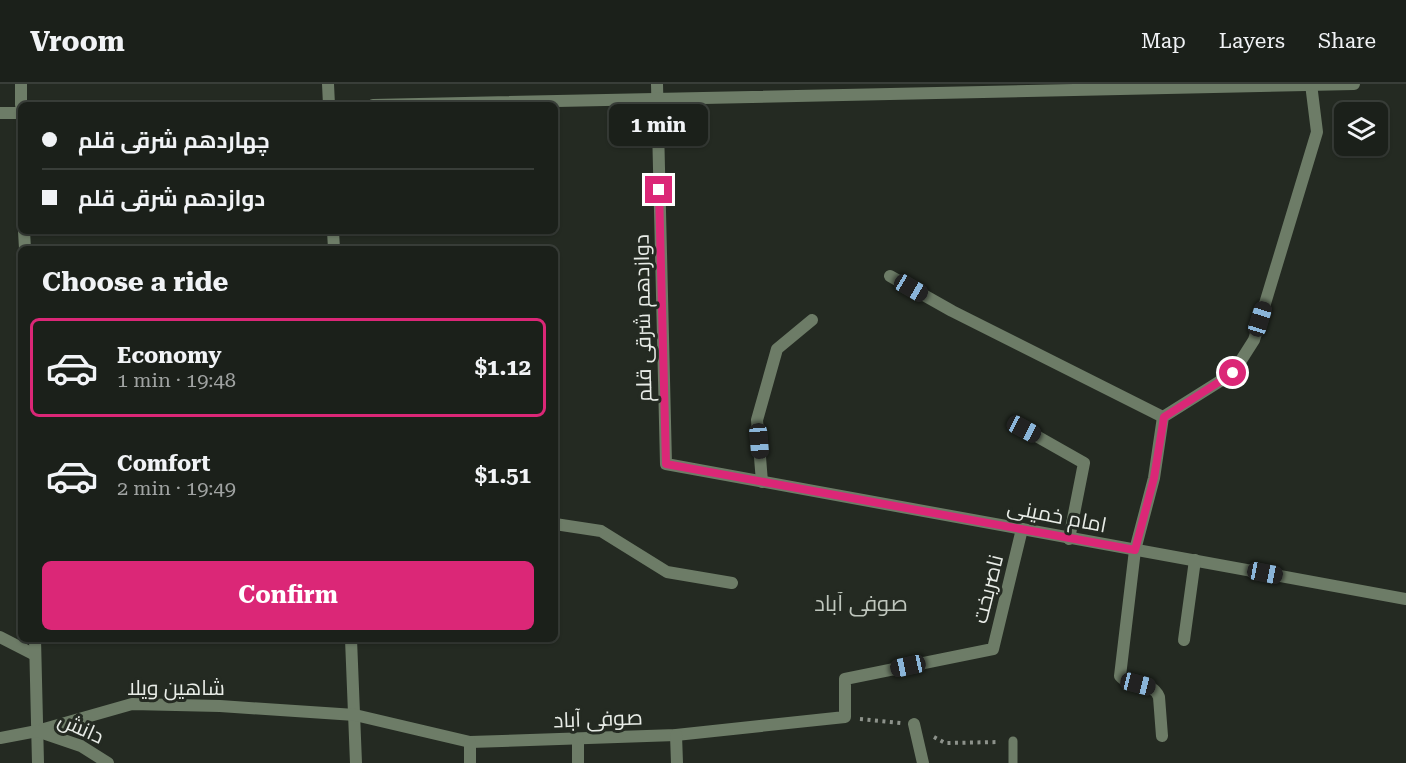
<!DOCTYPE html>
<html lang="en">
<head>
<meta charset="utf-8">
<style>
  body { margin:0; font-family:"Roboto Serif",Cairo,serif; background:#242823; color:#f1f3f6; height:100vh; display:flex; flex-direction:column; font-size:22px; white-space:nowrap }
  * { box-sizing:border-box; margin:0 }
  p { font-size:20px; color:#a0a3a2 }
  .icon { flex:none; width:33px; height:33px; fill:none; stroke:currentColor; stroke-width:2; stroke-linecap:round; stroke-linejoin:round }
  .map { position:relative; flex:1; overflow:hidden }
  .side { position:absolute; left:18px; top:162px; width:540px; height:396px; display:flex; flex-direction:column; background:#1b201a; border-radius:9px; box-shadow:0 2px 4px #0004,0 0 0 2px #393e39 }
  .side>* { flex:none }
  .guide { position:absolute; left:18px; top:18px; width:540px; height:132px; border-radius:9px; box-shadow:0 2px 4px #0004,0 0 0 2px #393e39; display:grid; align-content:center; height:132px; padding:0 24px; background:#1b201a }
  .controls { position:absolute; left:1334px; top:18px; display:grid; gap:12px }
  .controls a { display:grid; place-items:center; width:54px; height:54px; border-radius:9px; background:#1b201a; box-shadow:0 2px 4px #0004,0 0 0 2px #393e39; font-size:30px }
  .end { position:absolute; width:27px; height:27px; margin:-14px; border:8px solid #db2777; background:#fff; box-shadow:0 0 0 3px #fff }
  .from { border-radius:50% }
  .bubble { position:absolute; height:42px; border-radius:9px; background:#1b201a; box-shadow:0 2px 4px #0004,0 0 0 2px #393e39; font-size:20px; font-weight:700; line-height:42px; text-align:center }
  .car { position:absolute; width:18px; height:36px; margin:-18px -9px; border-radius:8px; box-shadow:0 0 4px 2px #0007; background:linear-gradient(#222 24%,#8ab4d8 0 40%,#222 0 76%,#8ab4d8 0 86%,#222 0) }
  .guide b { display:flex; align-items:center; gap:21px; height:57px; font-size:22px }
  .guide b+b { border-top:2px solid #393e39 }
  .guide i { width:15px; height:15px; background:#f1f3f6 }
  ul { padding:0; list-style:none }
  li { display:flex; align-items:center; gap:18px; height:99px; margin:0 12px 9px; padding:0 12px; border:3px solid transparent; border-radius:9px }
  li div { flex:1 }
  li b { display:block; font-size:22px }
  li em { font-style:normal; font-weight:700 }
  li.current { border-color:#db2777 }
  li>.icon { width:54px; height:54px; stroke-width:1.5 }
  h2 { padding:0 24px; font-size:27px; line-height:72px }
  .button { display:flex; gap:12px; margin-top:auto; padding:12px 24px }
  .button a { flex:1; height:69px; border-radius:9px; background:#db2777; color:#fff; font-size:24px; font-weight:700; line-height:69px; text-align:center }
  header { display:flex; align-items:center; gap:36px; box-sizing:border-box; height:84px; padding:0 30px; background:#1b201a; border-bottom:2px solid #393e39 }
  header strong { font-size:28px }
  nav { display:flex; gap:33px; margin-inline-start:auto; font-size:21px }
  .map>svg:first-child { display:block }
</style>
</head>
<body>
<header>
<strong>Vroom</strong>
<nav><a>Map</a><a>Layers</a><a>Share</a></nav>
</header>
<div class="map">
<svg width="1406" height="679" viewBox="0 0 1406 679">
  <rect width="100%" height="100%" fill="#242a22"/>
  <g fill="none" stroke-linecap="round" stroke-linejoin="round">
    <!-- path -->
    <g stroke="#8d928b" stroke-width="4" stroke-dasharray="3 4.5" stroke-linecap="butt">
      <path d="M860,635L901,639"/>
      <path d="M934,653L945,659L1000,658"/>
    </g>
    <!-- service -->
    <path stroke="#6d7c67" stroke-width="9" d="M1013,679V657"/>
    <!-- minor -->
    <g stroke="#6d7c67" stroke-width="12">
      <path d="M21,0V21"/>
      <path d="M328,0L329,21"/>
      <path d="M657,0L666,380L1406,515"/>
      <path d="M24,147L25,165"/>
      <path d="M333,147L334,165"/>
      <path d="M890,192L952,227L1163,333"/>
      <path d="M1024,345L1084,379L1069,455"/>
      <path d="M762,398L757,336L777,265L812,236"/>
      <path d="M555,440L601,447L667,488L732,499"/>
      <path d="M0,553L35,571"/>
      <path d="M35,555L38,679"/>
      <path d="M351,555L356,679"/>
      <path d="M1184,556L1195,476"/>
      <path d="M914,640L923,679"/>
      <path d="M37,647L132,620L220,622L355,631L470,658L676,651L845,633V595L993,565L1022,445"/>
      <path d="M676,651L677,679"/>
      <path d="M1162,652L1159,613C1152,596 1130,604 1120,592L1135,466L1154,394L1163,333L1233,289L1254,256L1317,48L1311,0"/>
      <path d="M578,655V679"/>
      <path d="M470,679V658"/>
    </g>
    <!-- tertiary -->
    <g stroke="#6d7c67" stroke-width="12">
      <path d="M373,21L1354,0"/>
      <path d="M0,29H21"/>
      <path d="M0,654L37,647L81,662L108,679"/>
    </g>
  </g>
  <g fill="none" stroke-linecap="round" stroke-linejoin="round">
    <!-- route -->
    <path stroke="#db2777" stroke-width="8" d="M659,106L666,380L1135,466L1154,394L1164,333L1233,289"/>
  </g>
  <g text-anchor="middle" stroke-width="6" stroke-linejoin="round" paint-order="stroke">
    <!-- street labels -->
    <g font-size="21" fill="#e8ece7" stroke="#242a22">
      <text transform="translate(643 234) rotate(-91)" y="7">دوازدهم شرقی قلم</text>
      <text transform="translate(1057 432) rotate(11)" y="7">امام خمینی</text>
      <text transform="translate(988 505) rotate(-76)" y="7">ناصربخت</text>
      <text x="176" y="611">شاهین ویلا</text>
      <text transform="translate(598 635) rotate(-2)" y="7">صوفی آباد</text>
      <text transform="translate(81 644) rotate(24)" y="7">دانش</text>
    </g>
    <!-- neighbourhood labels -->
    <g font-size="22" fill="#bfc6bd" stroke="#242a22">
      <text x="861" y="527">صوفی آباد</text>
    </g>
  </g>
</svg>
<div class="controls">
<a><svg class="icon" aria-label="layers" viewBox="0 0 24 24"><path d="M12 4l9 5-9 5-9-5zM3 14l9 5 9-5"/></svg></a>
</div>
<i class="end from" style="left:1233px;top:289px"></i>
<i class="end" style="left:659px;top:106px"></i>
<div class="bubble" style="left:609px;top:20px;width:99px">1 min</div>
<i class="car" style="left:911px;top:204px;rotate:120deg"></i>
<i class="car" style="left:1260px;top:235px;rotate:17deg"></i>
<i class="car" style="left:1024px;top:345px;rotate:118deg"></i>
<i class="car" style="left:759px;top:357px;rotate:175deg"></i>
<i class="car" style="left:1265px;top:489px;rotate:101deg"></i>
<i class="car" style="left:908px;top:582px;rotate:258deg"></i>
<i class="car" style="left:1138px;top:600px;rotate:104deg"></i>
<div class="guide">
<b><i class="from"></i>چهاردهم شرقی قلم</b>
<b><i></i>دوازدهم شرقی قلم</b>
</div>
<section class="side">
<h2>Choose a ride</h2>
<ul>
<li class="current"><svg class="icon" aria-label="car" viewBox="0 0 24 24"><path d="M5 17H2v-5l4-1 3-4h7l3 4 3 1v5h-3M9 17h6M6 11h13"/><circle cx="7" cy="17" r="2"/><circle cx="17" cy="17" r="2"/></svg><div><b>Economy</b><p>1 min · 19:48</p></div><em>$1.12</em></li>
<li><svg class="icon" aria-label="car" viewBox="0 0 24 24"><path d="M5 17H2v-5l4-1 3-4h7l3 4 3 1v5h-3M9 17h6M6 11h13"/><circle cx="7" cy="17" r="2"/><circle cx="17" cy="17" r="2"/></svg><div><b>Comfort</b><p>2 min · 19:49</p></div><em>$1.51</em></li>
</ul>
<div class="button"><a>Confirm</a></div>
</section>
</div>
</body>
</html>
